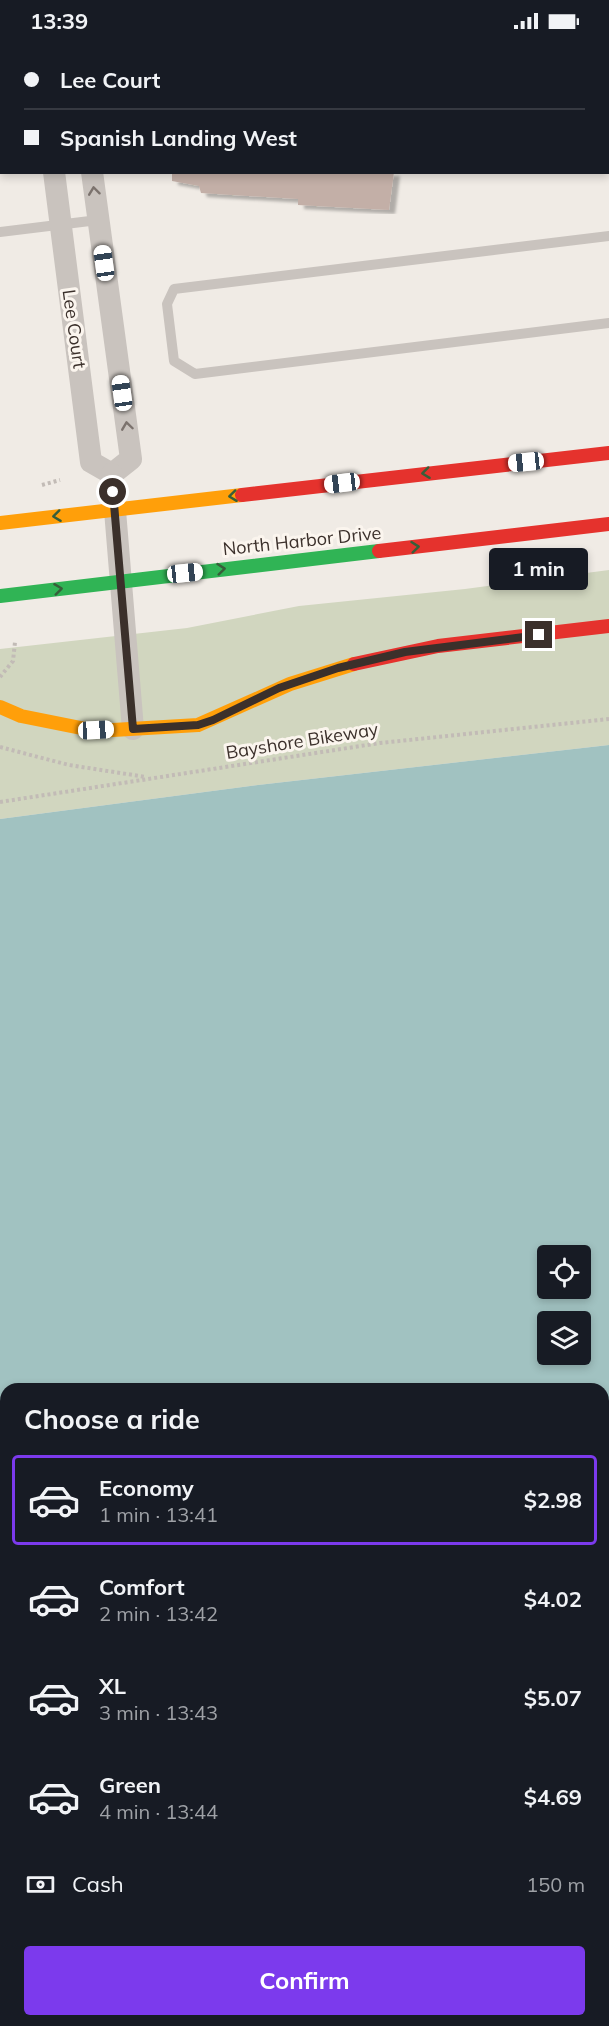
<!DOCTYPE html>
<html lang="en">
<head>
<meta charset="utf-8">
<style>
  body { margin:0; font-family:Mulish,sans-serif; background:#242831; color:#f1f3f6; height:100vh; display:flex; flex-direction:column; font-size:22px; white-space:nowrap }
  * { box-sizing:border-box; margin:0 }
  p { font-size:20px; color:#9ea1a6 }
  .icon { flex:none; width:33px; height:33px; fill:none; stroke:currentColor; stroke-width:2; stroke-linecap:round; stroke-linejoin:round }
  .map { position:relative; flex:1; overflow:hidden }
  .side { position:absolute; left:0px; top:1341px; width:609px; height:644px; display:flex; flex-direction:column; background:#171b24; border-radius:18px 18px 0 0; box-shadow:0 3px 9px #0003 }
  .side>* { flex:none }
  .top-card { position:absolute; left:0px; top:0px; width:609px; height:132px; box-shadow:0 3px 9px #0003; display:grid; align-content:center; height:132px; padding:0 24px; background:#171b24 }
  .fabs { position:absolute; left:537px; top:1203px; display:grid; gap:12px }
  .fabs a { display:grid; place-items:center; width:54px; height:54px; border-radius:6px; background:#171b24; box-shadow:0 3px 9px #0003; font-size:30px }
  .end { position:absolute; width:27px; height:27px; margin:-14px; border:8px solid #3b302b; background:#fff; box-shadow:0 0 0 3px #fff }
  .from { border-radius:50% }
  .bubble { position:absolute; height:42px; border-radius:6px; background:#171b24; box-shadow:0 3px 9px #0003; font-size:20px; font-weight:700; line-height:42px; text-align:center }
  .car { position:absolute; width:18px; height:36px; margin:-18px -9px; border-radius:8px; box-shadow:0 0 4px 2px #0007; background:linear-gradient(#fff 24%,#345 0 40%,#fff 0 76%,#345 0 86%,#fff 0) }
  .top-card b { display:flex; align-items:center; gap:21px; height:57px; font-size:22px }
  .top-card b+b { border-top:2px solid #363941 }
  .top-card i { width:15px; height:15px; background:#f1f3f6 }
  ul { padding:0; list-style:none }
  li { display:flex; align-items:center; gap:18px; height:90px; margin:0 12px 9px; padding:0 12px; border:3px solid transparent; border-radius:6px }
  li div { flex:1 }
  li b { display:block; font-size:22px }
  li em { font-style:normal; font-weight:700 }
  li.active { border-color:#7c3aed }
  li>.icon { width:54px; height:54px; stroke-width:1.5 }
  h2 { padding:0 24px; font-size:27px; line-height:72px }
  .pay { display:flex; align-items:center; gap:15px; height:66px; padding:0 24px; font-size:22px }
  .pay p { margin-inline-start:auto }
  .button { display:flex; gap:12px; margin-top:auto; padding:12px 24px }
  .button a { flex:1; height:69px; border-radius:6px; background:#7c3aed; color:#fff; font-size:24px; font-weight:700; line-height:69px; text-align:center }
  .status { display:flex; justify-content:space-between; align-items:center; height:42px; padding:0 30px; background:#171b24; direction:ltr }
  .status svg { height:16px; fill:currentColor }
  .map>svg:first-child { display:block }
</style>
</head>
<body>
<div class="status"><b>13:39</b><svg viewBox="0 0 49 12"><path d="M0 12V9h3v3zM5 12V6h3v6zM10 12V3h3v9zM15 12V0h3v12zM26 1h20v11H26zM47 4h2v5h-2z"/></svg></div>
<div class="map">
<svg width="609" height="1984" viewBox="0 0 609 1984">
  <defs>
    <filter id="shadow"><feDropShadow dx="6" dy="4" stdDeviation="1.5" flood-color="#0004"/></filter>
  </defs>
  <rect width="100%" height="100%" fill="#f0ebe5"/>
  <!-- green -->
  <path fill="#d1d6bf" d="M609,528V703L258,743L0,777V607L187,586L299,564L465,547Z"/>
  <!-- water -->
  <path fill="#a1c2c1" fill-rule="evenodd" d="M609,703V1984H0V777L258,743ZM548,1214H580V1246H548ZM548,1280H580V1312H548ZM6,1347H603V1978H6Z"/>
  <!-- building -->
  <path fill="#c3afa7" filter="url(#shadow)" d="M172,130H394L389,168L298,163V157L201,151L199,144L172,139Z"/>
  <g fill="none" stroke-linecap="round" stroke-linejoin="round">
    <!-- path -->
    <g stroke="#c2bbb6" stroke-width="4" stroke-dasharray="3 3" stroke-linecap="butt">
      <path d="M42,443L60,438"/>
      <path d="M0,635L13,619L15,600"/>
      <path d="M0,705L69,723L146,735"/>
      <path d="M0,760L380,701L609,677"/>
      <path d="M603,1503L609,1502"/>
      <path d="M603,1529L609,1569"/>
      <path d="M129,1978V1984"/>
      <path d="M302,1978V1984"/>
      <path d="M489,1978L490,1984"/>
    </g>
    <!-- lane -->
    <g stroke="#c9c3be" stroke-width="10">
      <path d="M0,190L98,178"/>
      <path d="M609,194L174,247L167,262L174,319L195,332L609,281"/>
    </g>
    <!-- street -->
    <g stroke="#c9c3be" stroke-width="22">
      <path d="M42,0V2"/>
      <path d="M83,2V0"/>
      <path d="M54,130L91,420L112,432"/>
      <path d="M92,130L131,417L112,432"/>
      <path d="M112,432L133,687"/>
    </g>
    <!-- fast -->
    <path stroke="#30b455" stroke-width="14" d="M0,554L379,509"/>
    <!-- slow -->
    <g stroke="#ff9f0a" stroke-width="14">
      <path d="M0,481L242,453"/>
      <path d="M0,665L21,674L96,689L198,683L290,642L354,622"/>
    </g>
    <!-- jam -->
    <g stroke="#e5322d" stroke-width="14">
      <path d="M242,453L609,411"/>
      <path d="M379,509L609,482"/>
      <path d="M354,622L438,604L609,584"/>
    </g>
  </g>
  <!-- one-way arrows -->
  <defs><path id="oneway-chevron" d="M-2-3.5L2.5 0L-2 3.5" fill="none" stroke-width="1.6" stroke-linecap="round" stroke-linejoin="round" transform="scale(1.5)"/></defs>
  <g stroke="#7b726d">
    <use href="#oneway-chevron" transform="translate(94 149) rotate(-97)"/>
    <use href="#oneway-chevron" transform="translate(127 384) rotate(-98)"/>
  </g>
  <g stroke="#375e3a">
    <use href="#oneway-chevron" transform="translate(426 431) rotate(173)"/>
    <use href="#oneway-chevron" transform="translate(233 454) rotate(173)"/>
    <use href="#oneway-chevron" transform="translate(57 474) rotate(173)"/>
    <use href="#oneway-chevron" transform="translate(415 505) rotate(-6)"/>
    <use href="#oneway-chevron" transform="translate(221 527) rotate(-6)"/>
    <use href="#oneway-chevron" transform="translate(58 547) rotate(-7)"/>
  </g>
  <g fill="none" stroke-linecap="round" stroke-linejoin="round">
    <!-- route -->
    <path stroke="#3b302b" stroke-width="8" d="M113,450L133,687L198,683L213,678L279,646L338,626L405,610L539,593"/>
  </g>
  <g text-anchor="middle" stroke-width="6" stroke-linejoin="round" paint-order="stroke">
    <!-- street labels -->
    <g font-size="18" fill="#3b302b" stroke="#fbf5ee">
      <text transform="translate(74 287) rotate(82)" y="6">Lee Court</text>
      <text transform="translate(302 499) rotate(-6)" y="6">North Harbor Drive</text>
      <text transform="translate(302 699) rotate(-9)" y="6">Bayshore Bikeway</text>
    </g>
  </g>
</svg>
<div class="fabs">
<a><svg class="icon" aria-label="locate" viewBox="0 0 24 24"><circle cx="12" cy="12" r="6"/><path d="M12 2v4M12 18v4M2 12h4M18 12h4"/></svg></a>
<a><svg class="icon" aria-label="layers" viewBox="0 0 24 24"><path d="M12 4l9 5-9 5-9-5zM3 14l9 5 9-5"/></svg></a>
</div>
<i class="end from" style="left:113px;top:450px"></i>
<i class="end" style="left:539px;top:593px"></i>
<div class="bubble" style="left:489px;top:506px;width:99px">1 min</div>
<i class="car" style="left:104px;top:221px;rotate:352deg"></i>
<i class="car" style="left:122px;top:351px;rotate:352deg"></i>
<i class="car" style="left:526px;top:420px;rotate:264deg"></i>
<i class="car" style="left:342px;top:441px;rotate:263deg"></i>
<i class="car" style="left:185px;top:531px;rotate:84deg"></i>
<i class="car" style="left:96px;top:688px;rotate:87deg"></i>
<div class="top-card">
<b><i class="from"></i>Lee Court</b>
<b><i></i>Spanish Landing West</b>
</div>
<section class="side">
<h2>Choose a ride</h2>
<ul>
<li class="active"><svg class="icon" aria-label="car" viewBox="0 0 24 24"><path d="M5 17H2v-5l4-1 3-4h7l3 4 3 1v5h-3M9 17h6M6 11h13"/><circle cx="7" cy="17" r="2"/><circle cx="17" cy="17" r="2"/></svg><div><b>Economy</b><p>1 min · 13:41</p></div><em>$2.98</em></li>
<li><svg class="icon" aria-label="car" viewBox="0 0 24 24"><path d="M5 17H2v-5l4-1 3-4h7l3 4 3 1v5h-3M9 17h6M6 11h13"/><circle cx="7" cy="17" r="2"/><circle cx="17" cy="17" r="2"/></svg><div><b>Comfort</b><p>2 min · 13:42</p></div><em>$4.02</em></li>
<li><svg class="icon" aria-label="car" viewBox="0 0 24 24"><path d="M5 17H2v-5l4-1 3-4h7l3 4 3 1v5h-3M9 17h6M6 11h13"/><circle cx="7" cy="17" r="2"/><circle cx="17" cy="17" r="2"/></svg><div><b>XL</b><p>3 min · 13:43</p></div><em>$5.07</em></li>
<li><svg class="icon" aria-label="car" viewBox="0 0 24 24"><path d="M5 17H2v-5l4-1 3-4h7l3 4 3 1v5h-3M9 17h6M6 11h13"/><circle cx="7" cy="17" r="2"/><circle cx="17" cy="17" r="2"/></svg><div><b>Green</b><p>4 min · 13:44</p></div><em>$4.69</em></li>
</ul>
<div class="pay"><svg class="icon" aria-label="cash" viewBox="0 0 24 24"><path d="M3 7h18v10H3z"/><circle cx="12" cy="12" r="2"/></svg>Cash<p>150 m</p></div>
<div class="button"><a>Confirm</a></div>
</section>
</div>
</body>
</html>
